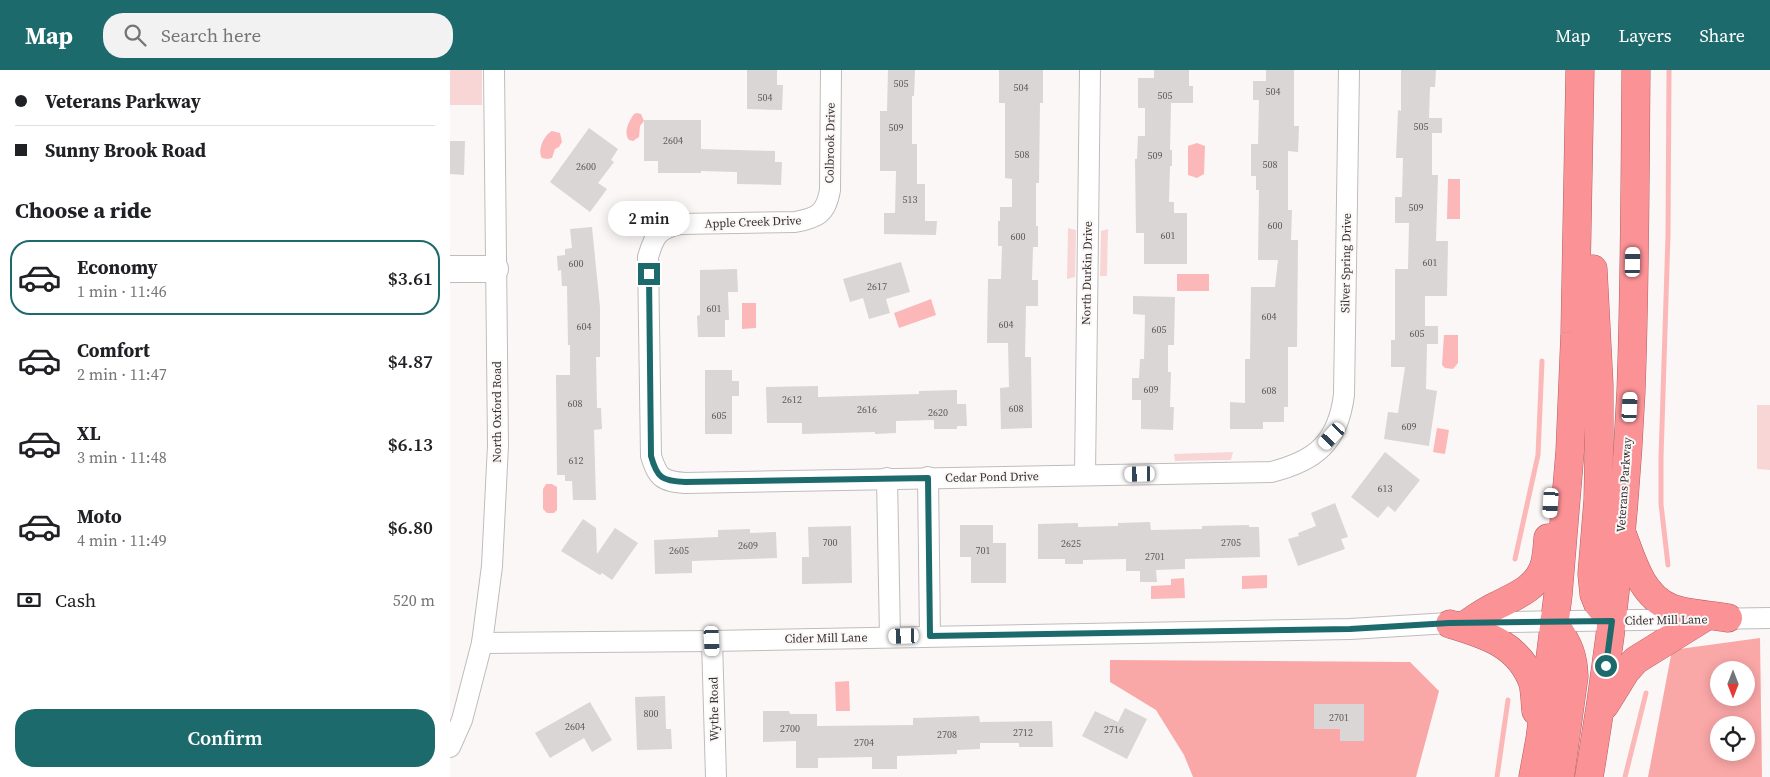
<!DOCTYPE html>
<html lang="en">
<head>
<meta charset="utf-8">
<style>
  body { margin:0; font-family:"Source Serif 4",serif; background:#f2f2f2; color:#202124; height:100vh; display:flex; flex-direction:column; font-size:19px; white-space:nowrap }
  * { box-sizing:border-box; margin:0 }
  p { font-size:16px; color:#757577 }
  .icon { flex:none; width:28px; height:28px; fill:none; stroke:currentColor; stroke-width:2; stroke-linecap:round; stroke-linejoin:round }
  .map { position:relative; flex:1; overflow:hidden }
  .drawer { display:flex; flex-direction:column; background:#fff; width:450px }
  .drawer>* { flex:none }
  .banner { display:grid; align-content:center; height:110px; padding:0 15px; background:#fff }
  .needle { width:32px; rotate:180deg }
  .fabs { position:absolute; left:1260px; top:591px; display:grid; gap:10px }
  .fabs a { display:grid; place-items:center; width:45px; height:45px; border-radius:50%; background:#fff; box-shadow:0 2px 12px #0003; font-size:25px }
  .end { position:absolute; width:22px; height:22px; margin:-11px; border:6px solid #1d6a6d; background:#fff; box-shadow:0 0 0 2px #fff }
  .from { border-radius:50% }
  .bubble { position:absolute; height:35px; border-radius:18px; background:#fff; box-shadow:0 2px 12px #0003; font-size:16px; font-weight:600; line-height:35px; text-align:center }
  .car { position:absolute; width:15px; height:30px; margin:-15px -8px; border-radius:6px; box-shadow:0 0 4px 1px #0007; background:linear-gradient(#fff 24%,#345 0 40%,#fff 0 76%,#345 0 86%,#fff 0) }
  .banner b { display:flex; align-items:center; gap:18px; height:48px; font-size:19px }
  .banner b+b { border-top:1px solid #e0e0e0 }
  .banner i { width:12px; height:12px; background:#202124 }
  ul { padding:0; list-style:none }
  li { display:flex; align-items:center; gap:15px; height:75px; margin:0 10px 8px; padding:0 5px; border:2px solid transparent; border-radius:20px }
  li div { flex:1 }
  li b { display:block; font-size:19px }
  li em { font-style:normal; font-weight:600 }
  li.selected { border-color:#1d6a6d }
  li>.icon { width:45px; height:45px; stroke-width:1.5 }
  h2 { padding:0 15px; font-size:22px; line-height:60px }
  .pay { display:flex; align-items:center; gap:12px; height:55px; padding:0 15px; font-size:19px }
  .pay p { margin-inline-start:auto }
  .action { display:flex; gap:10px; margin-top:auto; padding:10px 15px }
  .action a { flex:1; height:58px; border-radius:20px; background:#1d6a6d; color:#fff; font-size:20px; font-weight:600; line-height:58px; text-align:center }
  header { display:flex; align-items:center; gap:30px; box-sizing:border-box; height:70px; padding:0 25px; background:#1d6a6d; color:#fff }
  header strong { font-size:24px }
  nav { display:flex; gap:28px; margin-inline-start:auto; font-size:18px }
  .search { width:350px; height:45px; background:#f2f2f2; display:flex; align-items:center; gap:12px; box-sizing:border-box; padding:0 18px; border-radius:20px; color:#757577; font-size:19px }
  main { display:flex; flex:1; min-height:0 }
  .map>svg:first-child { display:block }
</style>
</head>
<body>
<header>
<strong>Map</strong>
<div class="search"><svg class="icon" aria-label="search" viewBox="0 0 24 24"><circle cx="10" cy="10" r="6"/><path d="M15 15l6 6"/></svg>Search here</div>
<nav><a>Map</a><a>Layers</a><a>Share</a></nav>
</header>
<main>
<section class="drawer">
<div class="banner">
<b><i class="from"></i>Veterans Parkway</b>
<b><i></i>Sunny Brook Road</b>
</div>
<h2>Choose a ride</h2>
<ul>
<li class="selected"><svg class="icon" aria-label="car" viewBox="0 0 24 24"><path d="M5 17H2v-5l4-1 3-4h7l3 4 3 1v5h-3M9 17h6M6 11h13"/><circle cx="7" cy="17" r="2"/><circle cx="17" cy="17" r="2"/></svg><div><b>Economy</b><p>1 min · 11:46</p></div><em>$3.61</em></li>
<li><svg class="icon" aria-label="car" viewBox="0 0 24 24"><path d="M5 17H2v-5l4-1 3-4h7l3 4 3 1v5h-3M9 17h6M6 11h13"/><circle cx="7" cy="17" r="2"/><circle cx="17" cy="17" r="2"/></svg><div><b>Comfort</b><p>2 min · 11:47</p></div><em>$4.87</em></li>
<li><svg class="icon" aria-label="car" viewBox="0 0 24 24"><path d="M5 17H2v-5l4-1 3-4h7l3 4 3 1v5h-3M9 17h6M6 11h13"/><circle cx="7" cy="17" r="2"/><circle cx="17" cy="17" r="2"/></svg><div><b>XL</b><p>3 min · 11:48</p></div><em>$6.13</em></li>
<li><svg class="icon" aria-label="car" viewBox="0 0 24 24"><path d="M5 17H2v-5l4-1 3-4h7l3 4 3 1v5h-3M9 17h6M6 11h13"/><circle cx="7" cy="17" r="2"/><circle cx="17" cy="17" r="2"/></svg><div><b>Moto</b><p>4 min · 11:49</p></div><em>$6.80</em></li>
</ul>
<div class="pay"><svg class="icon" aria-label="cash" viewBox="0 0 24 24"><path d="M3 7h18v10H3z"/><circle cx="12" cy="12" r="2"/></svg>Cash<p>520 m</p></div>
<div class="action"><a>Confirm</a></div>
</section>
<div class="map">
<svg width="1320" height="707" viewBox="0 0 1320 707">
  <rect width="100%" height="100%" fill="#fcf7f7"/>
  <!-- green -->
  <g fill="#f9d6d6">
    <rect x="0" y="0" width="32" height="35"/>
    <path d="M618,158L626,160L625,207L617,209Z"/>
    <path d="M658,159L657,206H650L651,161Z"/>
    <path d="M1307,335H1320V400L1307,399Z"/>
    <path d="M783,382L781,390L725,391L724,384Z"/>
  </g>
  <!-- forest -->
  <g fill="#faa7a7" fill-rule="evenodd">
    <path d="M1310,568L1312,707H1198L1222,580ZM1269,600H1296V628H1269ZM1269,655H1296V682H1269Z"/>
    <path d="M660,590L960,592L989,621L966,707H743L734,685L706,640L660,612Z"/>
  </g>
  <!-- water -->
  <g fill="#fcb8b8">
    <path d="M187,43L191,44L194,51L190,56L189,67L183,71L179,70C173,62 179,51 184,44Z"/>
    <path d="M102,61L110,63L112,72L109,77L105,79L102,88L97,89L92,88C87,80 94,65 102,61Z"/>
    <path d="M747,73L755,76L754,104L747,108L738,105V76Z"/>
    <path d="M998,109H1010V149H997Z"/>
    <rect x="727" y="204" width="32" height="17"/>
    <path d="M481,229L486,245L449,258L444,243Z"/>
    <path d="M292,233H306V258L292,259Z"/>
    <path d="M994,265H1008V293L1003,299L995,298L992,295Z"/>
    <path d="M987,358L999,360L995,384L983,382Z"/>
    <path d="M96,414H102L107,417V440L104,443H97L93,439V419Z"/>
    <path d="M817,505V518L792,519V506Z"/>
    <path d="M734,508L735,528L701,529V516L721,515V509Z"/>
    <path d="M399,611L400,641H386L385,612Z"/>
  </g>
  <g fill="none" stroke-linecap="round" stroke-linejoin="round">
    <!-- stream -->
    <g stroke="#fcb8b8" stroke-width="5">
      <path d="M1065,489L1088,385L1092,291"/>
      <path d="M1218,495L1211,434V388L1218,165L1219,0"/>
      <path d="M1047,707L1058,630"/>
      <path d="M1175,707L1196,623"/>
    </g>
  </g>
  <!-- building -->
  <g fill="#dad6d6">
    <path d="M297,0H327V15H333L332,40L297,39Z"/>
    <path d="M438,0H465L464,26H462V74H467V114H475V151H487L486,165L434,164V143H445L446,101H430V41H437Z"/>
    <path d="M549,0H593V33H590L589,113H586V156H588V177H583L582,210H588V236H576L575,287H581L582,358L551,359L550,318L559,317L558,273H537L538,209H551L552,176H548V151H550V137H562V109L555,108V33H549Z"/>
    <path d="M704,0H739V16H743V33H721L720,80H722V96H720L719,132H724V143H737V194H694V163H686L685,89H687L688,66H695V38H688V8H704Z"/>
    <path d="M816,0H844V56H849L848,82L838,81V140H842L841,170H848L847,277H838V337H834V352H813V359H780V332L795,333V289H800L801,217H825L828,190H808L809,120H806V106H801V74H808L809,30H803V11H816Z"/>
    <path d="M951,0H986L985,17H980L979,48H992V63H982V105H988L986,171H998L997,226H975V256H988V274H977L976,319L987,321L979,376L934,369L938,342L948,343L955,297H941V270H945V199H958L959,153H945V127H952L953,88H946L948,40L951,41Z"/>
    <path d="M194,50H251V79L325,81V92H332L331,115L287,114V102L251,101V103H208V91H194Z"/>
    <path d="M139,58L168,79L161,90L164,92L148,113L157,119L140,142L100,112Z"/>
    <path d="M0,71H15L14,105L0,104Z"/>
    <path d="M142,157L150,237V287H146L147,338H151L152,359L144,360L146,430H123L122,411H115V405H107L106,305H120V275H118L117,216H112L111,200L108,201L107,186L115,185V179L122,178L120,159Z"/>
    <path d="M451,192L460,222L436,229L440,243L419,249L413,228L400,232L393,209Z"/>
    <path d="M287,199L288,222H278L279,250H275V267H248L247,246L250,245V200Z"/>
    <path d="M683,226L725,227L724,275H718V302H721L720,337H724L723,360L691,359V330H682V308H689L690,289H694L695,245L683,244Z"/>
    <path d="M255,300H282V311H289V326H282V364H255Z"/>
    <path d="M368,316V327L469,324V321L507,320V334H516L517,356H507V359H484V350L446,351V363L425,364V362L352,364V353H317L316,317Z"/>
    <path d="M935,382L970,410L945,442L938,436L928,448L901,427Z"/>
    <path d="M885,433L898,467L891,469L895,479L848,496L838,469L849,466L848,463L866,456L861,443Z"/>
    <path d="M133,449L146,458L147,484L165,458L188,473L162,510L152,503L150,505L111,481Z"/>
    <path d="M700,452L701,460L752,459V456L799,455V457H809L810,487L735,489V499L706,500L707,512H690V501H676V489L633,490V494H615V489H588V454L628,453V457L668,456V453Z"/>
    <path d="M510,455H543V473H556V513H521V487H510Z"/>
    <path d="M401,456L402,513L352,514V487H359L358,457Z"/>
    <path d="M300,459V463L326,462L327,488L242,491V503L205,504L204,470L268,467V460Z"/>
    <path d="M215,626L216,659H221L222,679L187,680L185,627Z"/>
    <path d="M140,632L162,670L142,682L134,668L100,688L85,663Z"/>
    <path d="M864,634H914V671H890V659H864Z"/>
    <path d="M675,638L697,649L677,689L632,666L645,641L668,652Z"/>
    <path d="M313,641H339L340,644H367V656L463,655V648L529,646L530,652L602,651L603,677H569V673H530V679L507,680V684L447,686V699H422V687L368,688V698H346V671L313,672Z"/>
  </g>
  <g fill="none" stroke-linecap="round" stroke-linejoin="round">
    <!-- minor casing -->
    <g stroke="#c0bcbc" stroke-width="22">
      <g id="minor">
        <path d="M381,0L380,120C376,144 367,148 345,152L230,154C207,159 204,167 198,187L201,386C208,408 212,411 235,413L821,402C866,391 888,372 894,325L899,0"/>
        <path d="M635,405L640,0"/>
        <path d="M478,407L480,566"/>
        <path d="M437,408L440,567"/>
        <path d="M262,571L266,707"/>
        <path d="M32,573L262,571L900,559L999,553L1320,548"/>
        <path d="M0,677L12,650L32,573L42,496L48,375L44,0"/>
      </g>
    </g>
    <!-- tertiary casing -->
    <g stroke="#c0bcbc" stroke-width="28">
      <path id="tertiary" d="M0,199H45"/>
    </g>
    <!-- trunk casing -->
    <g stroke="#b45e61" stroke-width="29">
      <g id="trunk">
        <path d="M1143,199L1149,315V383L1148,430L1142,504L1144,524L1148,534L1162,551"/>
        <path d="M1173,466C1183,493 1192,526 1221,538C1235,544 1262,545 1278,548"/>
        <path d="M1104,552C1116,573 1123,580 1124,606L1110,707"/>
        <path d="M1018,553C1027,547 1037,540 1048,535C1065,526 1085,519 1093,499C1097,489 1097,478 1098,468"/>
        <path d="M1000,554C1036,565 1069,574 1083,613C1085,622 1085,632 1086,641"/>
        <path d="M1155,635L1176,601L1186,590L1252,549"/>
        <path d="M1083,707L1090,669L1108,525L1120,381L1125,263L1130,0"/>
        <path d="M1139,707C1161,579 1175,450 1181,321C1185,214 1185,107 1186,0"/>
      </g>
    </g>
    <!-- minor -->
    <use href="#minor" stroke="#fff" stroke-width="20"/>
    <!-- tertiary -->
    <use href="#tertiary" stroke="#fff" stroke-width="26"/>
    <!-- trunk -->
    <use href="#trunk" stroke="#fb9296" stroke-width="28"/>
  </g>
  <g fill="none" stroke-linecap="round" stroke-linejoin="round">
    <!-- route -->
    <path stroke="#1d6a6d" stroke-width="6" d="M199,204L201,386C207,408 212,411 235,412L478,408L480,566L900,559L999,553L1162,551L1156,596"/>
  </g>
  <g text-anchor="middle" stroke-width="4" stroke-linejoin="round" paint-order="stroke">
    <!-- number labels -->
    <g font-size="10" fill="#5c5a5a">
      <text x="451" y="17">505</text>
      <text x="571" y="21">504</text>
      <text x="823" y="25">504</text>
      <text x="715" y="29">505</text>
      <text x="315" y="31">504</text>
      <text x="971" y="60">505</text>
      <text x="446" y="61">509</text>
      <text x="223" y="74">2604</text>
      <text x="572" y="88">508</text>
      <text x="705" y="89">509</text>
      <text x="820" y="98">508</text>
      <text x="136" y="100">2600</text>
      <text x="460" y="133">513</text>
      <text x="966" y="141">509</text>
      <text x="825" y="159">600</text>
      <text x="718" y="169">601</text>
      <text x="568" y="170">600</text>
      <text x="980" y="196">601</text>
      <text x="126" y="197">600</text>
      <text x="427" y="220">2617</text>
      <text x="264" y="242">601</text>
      <text x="819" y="250">604</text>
      <text x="556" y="258">604</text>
      <text x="134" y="260">604</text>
      <text x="709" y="263">605</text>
      <text x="967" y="267">605</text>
      <text x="701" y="323">609</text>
      <text x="819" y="324">608</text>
      <text x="342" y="333">2612</text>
      <text x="125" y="337">608</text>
      <text x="566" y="342">608</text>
      <text x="417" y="343">2616</text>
      <text x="488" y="346">2620</text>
      <text x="269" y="349">605</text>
      <text x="959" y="360">609</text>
      <text x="126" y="394">612</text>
      <text x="935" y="422">613</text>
      <text x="380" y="476">700</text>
      <text x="781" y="476">2705</text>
      <text x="621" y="477">2625</text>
      <text x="298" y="479">2609</text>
      <text x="229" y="484">2605</text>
      <text x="533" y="484">701</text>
      <text x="705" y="490">2701</text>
      <text x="201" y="647">800</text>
      <text x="889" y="651">2701</text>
      <text x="125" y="660">2604</text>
      <text x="340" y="662">2700</text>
      <text x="664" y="663">2716</text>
      <text x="573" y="666">2712</text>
      <text x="497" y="668">2708</text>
      <text x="414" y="676">2704</text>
    </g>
    <!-- street labels -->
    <g font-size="12" fill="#323030" stroke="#fcf7f7">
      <text transform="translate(380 73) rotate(-89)" y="4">Colbrook Drive</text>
      <text transform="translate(303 152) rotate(-2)" y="4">Apple Creek Drive</text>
      <text transform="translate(896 193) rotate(-89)" y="4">Silver Spring Drive</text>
      <text transform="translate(637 203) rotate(-89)" y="4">North Durkin Drive</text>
      <text transform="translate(47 342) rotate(-90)" y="4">North Oxford Road</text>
      <text transform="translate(542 407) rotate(-1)" y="4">Cedar Pond Drive</text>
      <text transform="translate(1174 415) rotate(-86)" y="4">Veterans Parkway</text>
      <text transform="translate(1216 550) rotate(-1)" y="4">Cider Mill Lane</text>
      <text transform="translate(376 568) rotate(-1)" y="4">Cider Mill Lane</text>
      <text transform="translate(264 639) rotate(-91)" y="4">Wythe Road</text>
    </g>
  </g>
</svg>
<div class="fabs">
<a><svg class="needle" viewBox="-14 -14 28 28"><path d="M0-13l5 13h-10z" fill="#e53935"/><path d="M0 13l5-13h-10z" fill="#757577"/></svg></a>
<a><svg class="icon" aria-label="locate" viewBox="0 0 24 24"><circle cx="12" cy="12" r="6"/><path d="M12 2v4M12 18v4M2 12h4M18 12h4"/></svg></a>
</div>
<i class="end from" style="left:1156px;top:596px"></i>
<i class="end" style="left:199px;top:204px"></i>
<div class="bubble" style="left:158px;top:131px;width:82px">2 min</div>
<i class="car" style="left:1183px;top:192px;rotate:1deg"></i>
<i class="car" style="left:1180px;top:337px;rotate:3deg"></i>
<i class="car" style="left:882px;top:366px;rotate:223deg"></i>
<i class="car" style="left:690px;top:404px;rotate:269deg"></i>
<i class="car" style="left:1101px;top:433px;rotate:184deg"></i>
<i class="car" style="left:454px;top:566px;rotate:268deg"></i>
<i class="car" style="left:262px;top:571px;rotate:177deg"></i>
</div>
</main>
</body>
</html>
